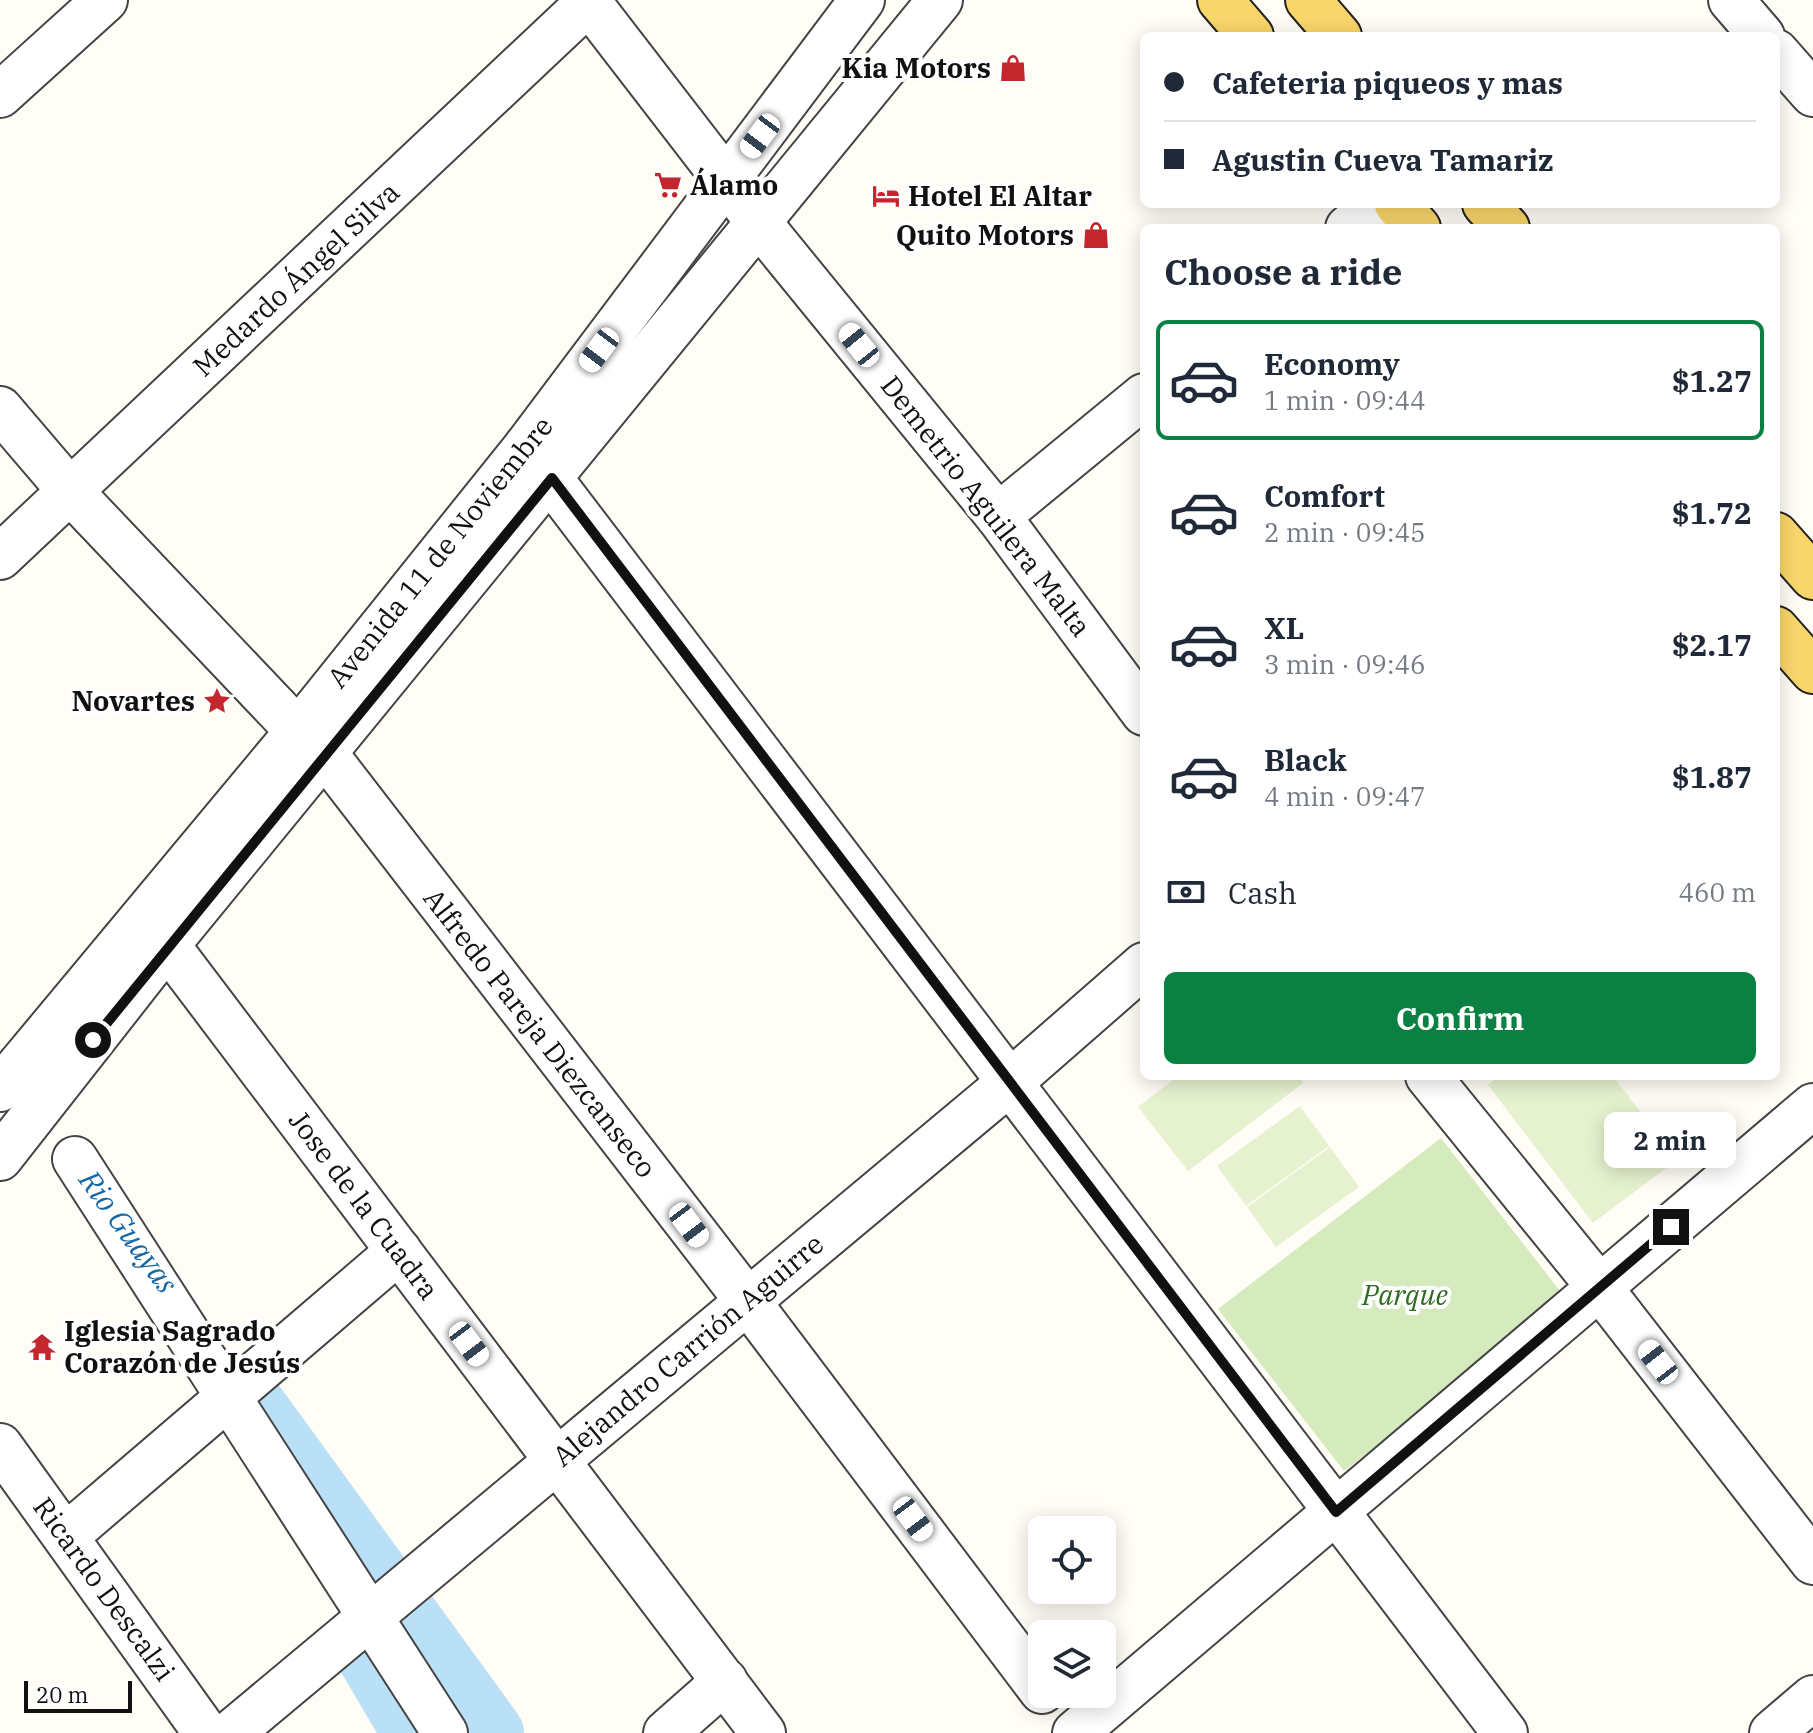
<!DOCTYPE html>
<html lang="en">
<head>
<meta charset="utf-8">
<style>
  body { margin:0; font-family:"IBM Plex Serif",serif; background:#f6f6f7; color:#1f2937; height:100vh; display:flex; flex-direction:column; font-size:30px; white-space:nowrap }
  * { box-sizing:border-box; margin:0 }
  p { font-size:26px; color:#747a83 }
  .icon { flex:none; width:44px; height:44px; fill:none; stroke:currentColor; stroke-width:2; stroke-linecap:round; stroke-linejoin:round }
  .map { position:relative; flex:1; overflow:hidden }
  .drawer { position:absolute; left:1140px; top:224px; width:640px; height:856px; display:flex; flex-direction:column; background:#fff; border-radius:12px; box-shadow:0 4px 20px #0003 }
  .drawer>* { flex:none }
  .hud { position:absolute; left:1140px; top:32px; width:640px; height:176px; border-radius:12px; box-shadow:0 4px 20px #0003; display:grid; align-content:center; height:176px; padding:0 24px; background:#fff }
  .buttons { position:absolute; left:1028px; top:1516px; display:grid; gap:16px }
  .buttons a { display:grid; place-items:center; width:88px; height:88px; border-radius:12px; background:#fff; box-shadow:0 4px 20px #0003; font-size:40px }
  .scale { position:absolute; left:24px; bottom:20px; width:108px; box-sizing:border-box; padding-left:8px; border:4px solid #111; border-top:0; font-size:22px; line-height:28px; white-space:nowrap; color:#111; -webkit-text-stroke:6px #fff; paint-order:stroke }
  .end { position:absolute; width:36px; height:36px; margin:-18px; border:10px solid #111; background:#fff; box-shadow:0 0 0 4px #fff }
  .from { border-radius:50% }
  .bubble { position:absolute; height:56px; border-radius:12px; background:#fff; box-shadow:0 4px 20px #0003; font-size:26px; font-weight:700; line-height:56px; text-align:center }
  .car { position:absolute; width:24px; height:48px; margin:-24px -12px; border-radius:10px; box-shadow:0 0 6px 2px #0007; background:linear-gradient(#fff 24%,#345 0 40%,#fff 0 76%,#345 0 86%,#fff 0) }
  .hud b { display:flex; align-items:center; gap:28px; height:76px; font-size:30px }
  .hud b+b { border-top:2px solid #e0e1e3 }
  .hud i { width:20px; height:20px; background:#1f2937 }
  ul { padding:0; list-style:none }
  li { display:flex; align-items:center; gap:24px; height:120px; margin:0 16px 12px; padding:0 8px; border:4px solid transparent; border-radius:12px }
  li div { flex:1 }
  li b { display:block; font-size:30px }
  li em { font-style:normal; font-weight:700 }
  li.on { border-color:#0b8043 }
  li>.icon { width:72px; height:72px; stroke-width:1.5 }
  h2 { padding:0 24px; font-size:36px; line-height:96px }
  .pay { display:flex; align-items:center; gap:20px; height:88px; padding:0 24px; font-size:30px }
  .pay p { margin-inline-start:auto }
  .cta { display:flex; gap:16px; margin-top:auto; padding:16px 24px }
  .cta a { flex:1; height:92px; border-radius:12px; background:#0b8043; color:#fff; font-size:32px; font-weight:700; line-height:92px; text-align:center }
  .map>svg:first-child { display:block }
</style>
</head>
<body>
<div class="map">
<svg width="1813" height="1733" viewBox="0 0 1813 1733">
  <rect width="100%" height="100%" fill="#fffdf5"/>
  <!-- green -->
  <path fill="#d5ebbd" d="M1441,1138L1567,1300L1344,1471L1218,1309Z"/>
  <!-- pitch -->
  <g fill="#e6f2cf">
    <path d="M1178,1076H1298L1303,1083L1188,1171L1138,1107Z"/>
    <path d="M1499,1076H1613L1677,1160L1593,1223L1488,1085Z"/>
    <path d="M1300,1106L1329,1146L1246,1206L1217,1166Z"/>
    <path d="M1330,1147L1359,1187L1276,1247L1247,1207Z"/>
  </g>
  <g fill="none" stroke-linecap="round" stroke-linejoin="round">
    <!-- river -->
    <g stroke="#b9e0f7" stroke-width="64">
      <path d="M256,1408L492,1733"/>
      <path d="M364,1648L414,1733"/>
    </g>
    <!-- minor casing -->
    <g stroke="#444" stroke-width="48">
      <g id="minor">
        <path d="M587,0L759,223L998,516L1144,713"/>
        <path d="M1731,0L1762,36"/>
        <path d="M1776,52L1813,94"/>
        <path d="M0,95L105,0"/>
        <path d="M1348,228L1377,204"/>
        <path d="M0,409L70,491L298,731L326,755L746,1299L1042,1691"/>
        <path d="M526,447L1505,1733"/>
        <path d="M998,516L1144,396"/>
        <path d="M0,557L591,0"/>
        <path d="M167,945L763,1733"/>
        <path d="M1428,1076L1600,1288L1813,1562"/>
        <path d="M0,1089L298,731L526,447L862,0"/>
        <path d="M0,1158L167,945L940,0"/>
        <path d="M75,1159L445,1733"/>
        <path d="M0,1446L206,1733"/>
        <path d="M66,1536L399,1251"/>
        <path d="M231,1733L1008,1084L1144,965"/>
        <path d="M666,1733L725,1681"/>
        <path d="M1075,1733L1813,1106"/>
        <path d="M1772,1733L1813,1698"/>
      </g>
    </g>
    <!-- major casing -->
    <g stroke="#222" stroke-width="48">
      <g id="major">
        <path d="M1220,0L1251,36"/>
        <path d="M1308,0L1339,36"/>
        <path d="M1397,204L1418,228"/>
        <path d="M1485,204L1507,228"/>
        <path d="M1776,535L1813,577"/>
        <path d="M1776,629L1813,671"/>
      </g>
    </g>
    <!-- minor -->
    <use href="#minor" stroke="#fff" stroke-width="44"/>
    <!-- major -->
    <use href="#major" stroke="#f9d66b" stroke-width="44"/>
  </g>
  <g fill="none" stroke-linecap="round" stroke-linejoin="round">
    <!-- route -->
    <path stroke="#111" stroke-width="10" d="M93,1040L552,478L1336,1512L1671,1227"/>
  </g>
  <!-- icons -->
  <defs>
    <g id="shop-bare" transform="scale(2.16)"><path d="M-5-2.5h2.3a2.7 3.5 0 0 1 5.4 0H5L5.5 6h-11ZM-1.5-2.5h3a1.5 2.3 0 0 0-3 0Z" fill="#c4262e" stroke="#fff" stroke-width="2.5" paint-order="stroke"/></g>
    <g id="supermarket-bare" transform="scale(2.16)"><path d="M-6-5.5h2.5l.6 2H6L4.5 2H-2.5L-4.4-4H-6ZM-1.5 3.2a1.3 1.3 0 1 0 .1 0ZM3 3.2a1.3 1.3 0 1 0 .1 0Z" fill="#c4262e" stroke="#fff" stroke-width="2.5" paint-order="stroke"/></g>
    <g id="hotel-bare" transform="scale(2.16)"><path d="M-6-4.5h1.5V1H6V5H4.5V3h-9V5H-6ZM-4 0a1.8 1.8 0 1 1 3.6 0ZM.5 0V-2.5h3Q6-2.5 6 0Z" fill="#c4262e" stroke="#fff" stroke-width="2.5" paint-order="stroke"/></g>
    <g id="sight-bare" transform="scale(2.16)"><path d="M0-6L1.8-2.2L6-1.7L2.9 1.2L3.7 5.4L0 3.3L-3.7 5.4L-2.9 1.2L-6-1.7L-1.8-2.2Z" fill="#c4262e" stroke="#fff" stroke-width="2.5" paint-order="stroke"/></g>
    <g id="temple-bare" transform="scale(2.16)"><path d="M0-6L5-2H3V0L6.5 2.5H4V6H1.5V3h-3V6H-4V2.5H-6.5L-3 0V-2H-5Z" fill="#c4262e" stroke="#fff" stroke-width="2.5" paint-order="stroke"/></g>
  </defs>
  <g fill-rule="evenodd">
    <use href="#shop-bare" x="1013" y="68"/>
    <use href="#supermarket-bare" x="668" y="185"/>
    <use href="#hotel-bare" x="886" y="196"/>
    <use href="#shop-bare" x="1096" y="235"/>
    <use href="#sight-bare" x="217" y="701"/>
    <use href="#temple-bare" x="42" y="1347"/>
  </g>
  <g text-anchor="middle" stroke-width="8" stroke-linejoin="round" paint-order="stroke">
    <!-- poi labels -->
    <g font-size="28" font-weight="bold" fill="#111" stroke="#fff" text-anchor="end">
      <text x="991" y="78">Kia Motors</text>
      <text x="690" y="195" text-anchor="start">Álamo</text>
      <text x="908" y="206" text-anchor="start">Hotel El Altar</text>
      <text x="1074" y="245">Quito Motors</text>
      <text x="195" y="711">Novartes</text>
      <text x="64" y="1341" text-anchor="start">Iglesia Sagrado<tspan x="64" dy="32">Corazón de Jesús</tspan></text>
    </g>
    <!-- street labels -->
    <g font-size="28" fill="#111" stroke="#fff">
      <text transform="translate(296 279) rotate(-43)" y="10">Medardo Ángel Silva</text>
      <text transform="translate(986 506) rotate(52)" y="10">Demetrio Aguilera Malta</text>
      <text transform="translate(440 552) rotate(-51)" y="10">Avenida 11 de Noviembre</text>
      <text transform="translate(540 1033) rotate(52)" y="10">Alfredo Pareja Diezcanseco</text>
      <text transform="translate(364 1205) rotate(53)" y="10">Jose de la Cuadra</text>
      <text transform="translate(688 1350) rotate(-40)" y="10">Alejandro Carrión Aguirre</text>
      <text transform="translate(104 1589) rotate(54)" y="10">Ricardo Descalzi</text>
    </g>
    <!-- park labels -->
    <g font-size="28" font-style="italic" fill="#2f6b1f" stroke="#fff">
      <text x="1405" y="1305">Parque</text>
    </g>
    <!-- water labels -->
    <g font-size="30" font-style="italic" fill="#1768a6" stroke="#fff">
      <text transform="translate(128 1232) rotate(54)" y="10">Rio Guayas</text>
    </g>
  </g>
</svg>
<div class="buttons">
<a><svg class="icon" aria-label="locate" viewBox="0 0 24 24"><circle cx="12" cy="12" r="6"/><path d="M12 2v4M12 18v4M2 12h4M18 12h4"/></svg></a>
<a><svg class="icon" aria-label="layers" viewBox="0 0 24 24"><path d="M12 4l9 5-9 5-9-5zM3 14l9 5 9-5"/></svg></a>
</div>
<div class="scale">20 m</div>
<i class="end from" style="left:93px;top:1040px"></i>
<i class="end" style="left:1671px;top:1227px"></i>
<div class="bubble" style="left:1604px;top:1112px;width:132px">2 min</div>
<i class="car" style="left:760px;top:136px;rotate:217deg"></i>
<i class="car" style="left:859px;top:345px;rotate:321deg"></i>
<i class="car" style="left:599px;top:350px;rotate:217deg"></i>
<i class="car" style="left:689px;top:1225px;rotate:143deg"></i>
<i class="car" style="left:469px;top:1344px;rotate:143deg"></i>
<i class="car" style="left:1658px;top:1362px;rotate:322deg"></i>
<i class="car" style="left:913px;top:1519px;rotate:143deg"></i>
<div class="hud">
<b><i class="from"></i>Cafeteria piqueos y mas</b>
<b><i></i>Agustin Cueva Tamariz</b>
</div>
<section class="drawer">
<h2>Choose a ride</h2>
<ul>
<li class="on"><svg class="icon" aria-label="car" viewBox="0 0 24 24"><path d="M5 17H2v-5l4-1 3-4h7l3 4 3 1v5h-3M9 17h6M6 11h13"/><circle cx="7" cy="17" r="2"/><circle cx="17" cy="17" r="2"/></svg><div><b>Economy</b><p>1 min · 09:44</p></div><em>$1.27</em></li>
<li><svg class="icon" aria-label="car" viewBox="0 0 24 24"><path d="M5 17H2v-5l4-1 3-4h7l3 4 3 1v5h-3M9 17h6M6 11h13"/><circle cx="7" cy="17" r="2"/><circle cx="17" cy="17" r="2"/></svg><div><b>Comfort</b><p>2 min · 09:45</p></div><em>$1.72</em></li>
<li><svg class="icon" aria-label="car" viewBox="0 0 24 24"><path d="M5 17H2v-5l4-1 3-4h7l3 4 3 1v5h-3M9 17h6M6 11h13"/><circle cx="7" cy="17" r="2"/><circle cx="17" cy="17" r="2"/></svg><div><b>XL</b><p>3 min · 09:46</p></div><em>$2.17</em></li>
<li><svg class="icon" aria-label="car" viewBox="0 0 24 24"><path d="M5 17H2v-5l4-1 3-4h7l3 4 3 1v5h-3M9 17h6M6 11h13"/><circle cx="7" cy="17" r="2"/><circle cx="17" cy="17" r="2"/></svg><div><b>Black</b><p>4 min · 09:47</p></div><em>$1.87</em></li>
</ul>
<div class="pay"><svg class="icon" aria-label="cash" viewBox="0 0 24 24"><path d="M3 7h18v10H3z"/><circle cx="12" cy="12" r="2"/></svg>Cash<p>460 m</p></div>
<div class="cta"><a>Confirm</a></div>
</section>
</div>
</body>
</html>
